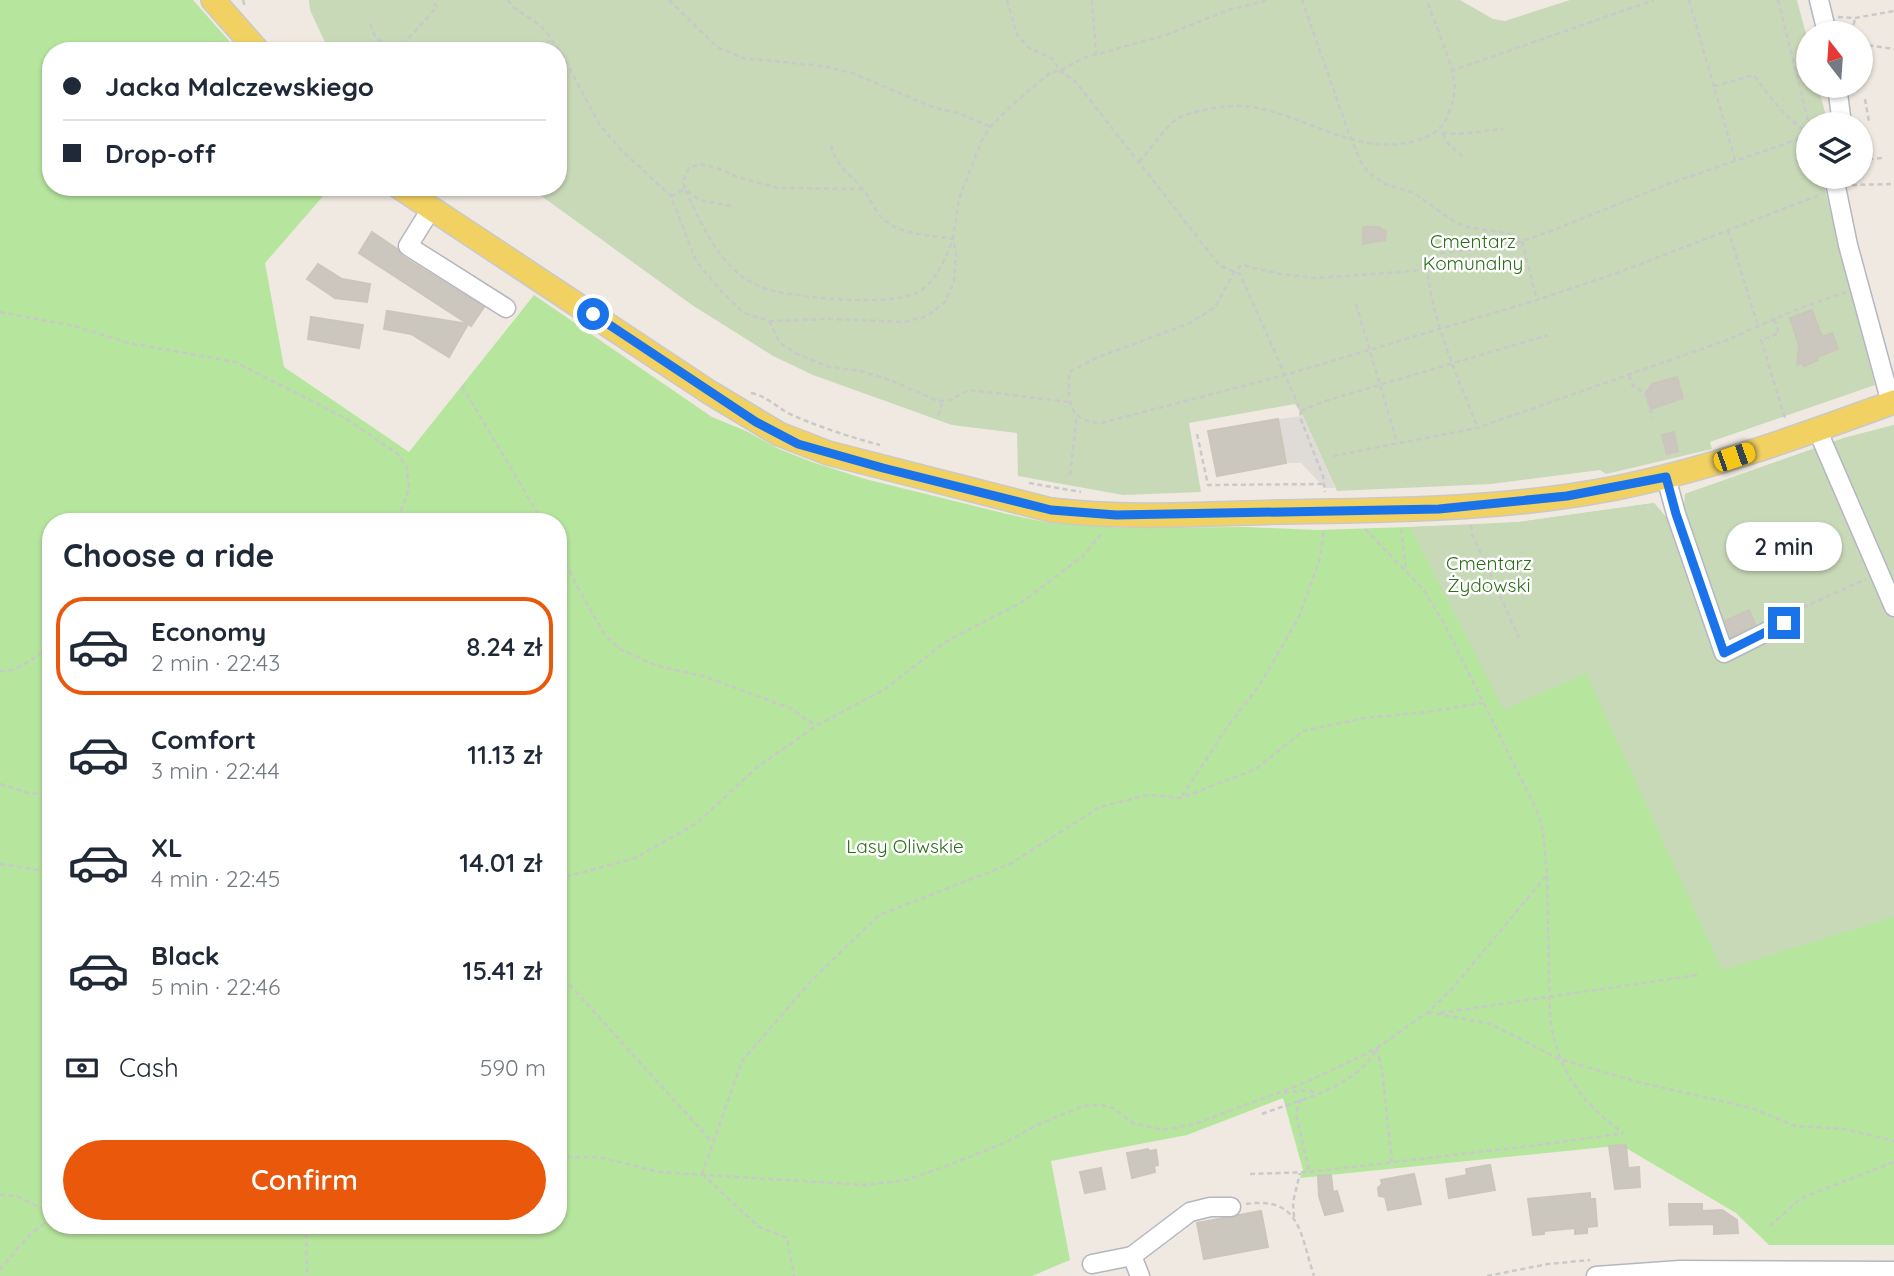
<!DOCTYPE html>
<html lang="en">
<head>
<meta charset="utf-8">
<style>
  body { margin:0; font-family:Quicksand,sans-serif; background:#f6f6f7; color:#1f2937; height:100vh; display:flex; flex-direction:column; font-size:26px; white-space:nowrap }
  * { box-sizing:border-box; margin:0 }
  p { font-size:23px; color:#747a83 }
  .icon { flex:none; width:38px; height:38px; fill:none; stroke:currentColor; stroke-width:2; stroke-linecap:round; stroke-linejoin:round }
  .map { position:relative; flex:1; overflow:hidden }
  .details { position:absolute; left:42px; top:513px; width:525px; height:721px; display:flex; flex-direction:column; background:#fff; border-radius:28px; box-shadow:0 2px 5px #0004 }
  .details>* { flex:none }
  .guide { position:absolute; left:42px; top:42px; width:525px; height:154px; border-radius:28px; box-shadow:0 2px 5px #0004; display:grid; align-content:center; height:154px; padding:0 21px; background:#fff }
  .needle { width:46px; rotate:343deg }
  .controls { position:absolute; left:1796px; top:21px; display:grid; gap:14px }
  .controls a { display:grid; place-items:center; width:77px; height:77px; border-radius:50%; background:#fff; box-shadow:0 2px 5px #0004; font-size:35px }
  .end { position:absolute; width:32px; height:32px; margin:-16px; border:9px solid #1a73e8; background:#fff; box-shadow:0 0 0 4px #fff }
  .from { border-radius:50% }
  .bubble { position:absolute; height:49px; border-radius:24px; background:#fff; box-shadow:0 2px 5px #0004; font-size:23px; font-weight:600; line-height:49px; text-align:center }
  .car { position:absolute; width:21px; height:42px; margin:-21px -10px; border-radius:9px; box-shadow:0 0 5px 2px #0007; background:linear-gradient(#f5c518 24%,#345 0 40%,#f5c518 0 76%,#345 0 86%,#f5c518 0) }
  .guide b { display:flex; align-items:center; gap:24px; height:66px; font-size:26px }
  .guide b+b { border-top:2px solid #e0e1e3 }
  .guide i { width:18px; height:18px; background:#1f2937 }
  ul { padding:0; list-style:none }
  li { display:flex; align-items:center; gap:21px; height:98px; margin:0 14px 10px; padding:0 7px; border:4px solid transparent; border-radius:28px }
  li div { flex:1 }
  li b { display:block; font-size:26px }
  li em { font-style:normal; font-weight:600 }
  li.on { border-color:#ea580c }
  li>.icon { width:63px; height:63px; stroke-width:1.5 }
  h2 { padding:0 21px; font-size:32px; line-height:84px }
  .pay { display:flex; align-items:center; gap:18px; height:77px; padding:0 21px; font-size:26px }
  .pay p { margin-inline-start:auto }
  .button { display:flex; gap:14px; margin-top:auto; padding:14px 21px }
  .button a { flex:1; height:80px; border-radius:42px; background:#ea580c; color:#fff; font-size:28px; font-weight:600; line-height:80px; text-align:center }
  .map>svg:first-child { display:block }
</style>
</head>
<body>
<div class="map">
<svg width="1894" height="1276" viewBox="0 0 1894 1276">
  <rect width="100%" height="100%" fill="#efe9e1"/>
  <!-- green -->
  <path fill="#b6e59e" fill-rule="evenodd" d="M0,0H193L238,51H51V187H331L265,263L284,367L409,452L534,295L712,417L746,431L779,449L812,462L865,479L1007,514L1050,523L1125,528L1245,527L1317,530L1471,525L1519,522L1654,503L1666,517L1684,511L1685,494L1844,438L1894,425V1245H1769L1736,1213L1626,1148L1625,1145L1300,1178L1303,1170L1283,1098L1187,1135L1051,1161L1070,1260L1032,1276H0ZM51,522H558V1225H51Z"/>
  <!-- cemetery -->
  <g fill="#c8d9b8">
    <path d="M309,0H1460L1493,19L1505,21L1570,0H1797L1808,42V86H1818L1828,124H1808V177H1822L1875,385L1710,442L1712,449L1606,474L1600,470L1491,484L1337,491L1303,416L1295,404L1189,423L1201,492L1123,495L1018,476L1017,433L952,425L813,375L773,356L692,305L529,187H558V51H329L310,10Z"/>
    <path d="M1894,425V917L1722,970L1586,673L1504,710L1410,527L1518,522L1654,503L1666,517L1684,511L1685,494L1844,438Z"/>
  </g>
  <!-- plaza -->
  <path fill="#dfdcd8" d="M1303,416L1335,488H1325L1301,463H1286L1278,419Z"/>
  <!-- building -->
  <g fill="#cbc7bf" stroke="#cbc5ba" stroke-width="2">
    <path d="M1363,227H1378L1386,231L1385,240L1363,244Z"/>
    <path d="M372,232L397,249L402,256L484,307L471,326L468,324L449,357L411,334L384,329L387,311L468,324L359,253Z"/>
    <path d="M318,264L342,279L370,284L367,302L335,298L307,279Z"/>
    <path d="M1812,310L1822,337L1832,333L1838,349L1817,357L1818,360L1804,366L1802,363L1797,365L1799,345L1790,318Z"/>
    <path d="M311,317L363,325L359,348L308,339Z"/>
    <path d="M1677,377L1683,398L1651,409L1646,393L1652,384Z"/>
    <path d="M1278,419L1286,463L1217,476L1208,431Z"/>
    <path d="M1674,432L1678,451L1667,454L1662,435Z"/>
    <path d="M1749,610L1755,624L1731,637L1725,621Z"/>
    <path d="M1626,1145L1628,1168L1639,1167L1640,1187L1615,1189L1609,1146Z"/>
    <path d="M1148,1149L1149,1151L1156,1150L1158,1165L1154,1166L1155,1172L1132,1178L1127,1153Z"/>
    <path d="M1490,1165L1495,1190L1449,1198L1446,1179L1467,1175L1466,1169Z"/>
    <path d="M1101,1168L1105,1189L1085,1193L1080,1172Z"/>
    <path d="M1414,1174L1421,1204L1388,1210L1385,1197L1379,1196L1378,1188L1382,1184L1381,1180Z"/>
    <path d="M1331,1175L1333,1192L1337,1191L1343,1211L1325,1215L1319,1196L1318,1176Z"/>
    <path d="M1590,1193V1199H1595L1597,1226L1587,1227V1233L1575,1234V1228L1544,1231V1234L1533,1235L1528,1199Z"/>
    <path d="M1669,1204H1702V1211L1722,1210L1737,1220L1738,1233L1714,1234V1224L1670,1225Z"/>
    <path d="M1261,1211L1268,1247L1204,1259L1197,1223Z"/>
  </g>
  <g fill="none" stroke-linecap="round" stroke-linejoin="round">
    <!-- minor casing -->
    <g stroke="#b4b7c1" stroke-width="21">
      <g id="minor">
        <path d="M1819,0L1827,33"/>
        <path d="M1837,86L1842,124"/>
        <path d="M1834,177L1848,245L1891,403"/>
        <path d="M431,209L408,246L506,308"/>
        <path d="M1817,429L1894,607"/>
        <path d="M1666,477L1676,514L1724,653L1784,623"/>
        <path d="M1132,1256L1190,1212L1210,1207H1231"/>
        <path d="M1092,1264L1132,1256L1140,1276"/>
        <path d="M1596,1276L1680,1270L1894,1271"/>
      </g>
    </g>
    <!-- major casing -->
    <g stroke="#c9c9c9" stroke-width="26">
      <g id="major">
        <path d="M213,0L258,51"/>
        <path d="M399,187L709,392L779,434L828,453L1051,510C1126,519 1202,514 1278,512C1391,510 1504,510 1616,488C1711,469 1803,435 1894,402"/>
      </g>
    </g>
    <!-- path -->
    <g stroke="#c9c9c9" stroke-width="2.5" stroke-dasharray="5 3.5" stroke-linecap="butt">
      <path d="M243,0L245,7"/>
      <path d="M508,0L513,7L540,25L547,33L563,56L599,124L621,150L671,196L696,261L721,291L744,313L769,321L831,319L905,322L927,316L945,302L954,281L956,255L953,239L959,199L981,142L990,127L1013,104L1051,72L1060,71L1083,58L1166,35L1228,10L1270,0"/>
      <path d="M669,0L717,47L743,58L823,66L852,73L935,108L955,112L989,126"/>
      <path d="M1007,0L1017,35L1029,48L1053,59L1060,71L1076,82L1220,266L1240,274L1301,411L1300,417L1323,476L1325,492"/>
      <path d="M1092,0L1096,55"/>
      <path d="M1302,0L1351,139L1361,162L1369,173L1385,184L1414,193L1455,222L1467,227L1511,234L1522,241L1537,300"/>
      <path d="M1689,0L1735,160"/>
      <path d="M1778,0L1809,124"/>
      <path d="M1838,17L1855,18L1894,11"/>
      <path d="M370,24L375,36L391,51"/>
      <path d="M1852,33L1855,18"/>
      <path d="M1860,44L1894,49"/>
      <path d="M403,45L417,48L420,51"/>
      <path d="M397,51L437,7L432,0"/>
      <path d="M541,51L550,40"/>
      <path d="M1451,71L1654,0"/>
      <path d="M1714,86L1754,75C1770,97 1785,118 1808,133"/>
      <path d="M1865,99L1869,122"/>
      <path d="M1442,133L1458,134L1503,129"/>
      <path d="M1443,134L1448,144L1465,158"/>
      <path d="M1808,136L1668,184L1551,231L1510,245L1442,253L1431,259L1427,266L1414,271L1317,278L1280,274L1242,265L1235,271L1215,307L1190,323L1096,358L1069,372C1069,400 1066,421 1101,423L1285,375L1537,300L1620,272L1822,194"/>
      <path d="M1860,160L1883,158"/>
      <path d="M1139,162C1151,150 1167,122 1182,116C1203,109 1229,104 1251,107C1306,115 1357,157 1415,141C1429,137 1441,131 1447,117C1452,105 1456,94 1454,81C1451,59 1434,22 1427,0"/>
      <path d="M1852,185L1894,184"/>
      <path d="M290,194L301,187"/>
      <path d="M671,196L685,189C701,222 714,256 744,278C752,283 764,289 774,291C805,298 890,307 918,292C937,282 946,257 953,239C930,235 902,235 884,220C875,212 870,198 862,188C849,173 835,165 831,145"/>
      <path d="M731,206L699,200L685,189L683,181L689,168L700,164L717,168L737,177L778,188L863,189"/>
      <path d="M1728,230L1758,326"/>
      <path d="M1427,266C1432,322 1457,375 1477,426"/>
      <path d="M1356,304L1397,442"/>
      <path d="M0,312L74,326L129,343L235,362L347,419L399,455L407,469L409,489L397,522"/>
      <path d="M1774,319L1779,333L1761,340L1786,421"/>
      <path d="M769,321L780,343L797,354L829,367L861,371L890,380L938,401L950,400L969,390L1069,402"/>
      <path d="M1629,375L1633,386L1645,393L1653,418"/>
      <path d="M462,386L543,522"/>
      <path d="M751,393C767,396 776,407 790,414C819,427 850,437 880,445"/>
      <path d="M1301,411L1322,402L1548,335"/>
      <path d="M938,416L943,400"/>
      <path d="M1197,434L1208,485L1324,484"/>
      <path d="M1333,456L1477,428L1727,340L1795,310L1846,292"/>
      <path d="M1070,475L1077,416"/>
      <path d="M1029,483L1081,492"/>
      <path d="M1471,525L1472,534L1519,638"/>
      <path d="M1365,529L1423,589L1445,625L1538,813L1543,833L1547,875L1550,1017C1557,1070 1581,1102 1623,1133"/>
      <path d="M1401,529L1406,570"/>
      <path d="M558,548L578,588L605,635L620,649L655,665L706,677L792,709L816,726"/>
      <path d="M1795,611L1866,579"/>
      <path d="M0,671C15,674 39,655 51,645"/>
      <path d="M0,784L32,794L51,791"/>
      <path d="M1182,796L1228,726L1259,686L1299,617L1320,558L1324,530"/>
      <path d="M0,864L51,872"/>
      <path d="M558,879L635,858L697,823L756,768L816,726L885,689L947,641L1022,602L1083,556L1101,534"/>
      <path d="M558,972L712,1142"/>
      <path d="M1428,1012L1491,1024L1559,1059L1642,1083L1752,1108L1795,1126L1844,1129L1894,1141"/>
      <path d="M1440,1013L1697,975"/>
      <path d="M1377,1048L1382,1070L1392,1162"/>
      <path d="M1284,1093L1306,1090L1315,1092"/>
      <path d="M1301,1099L1296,1114L1309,1171"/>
      <path d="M1262,1114C1301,1099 1356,1088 1377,1048"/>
      <path d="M558,1157H598L659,1172L864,1185L906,1180L941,1168L1007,1142L1037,1125L1083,1106L1101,1105L1113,1108L1133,1123L1163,1130L1194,1124L1299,1085L1343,1065L1377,1048L1428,1012L1450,991L1547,875"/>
      <path d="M702,1174L742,1061L812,980L879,915L1010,864L1100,807L1148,795L1181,798L1256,769L1303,731L1365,718L1427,712L1482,703"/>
      <path d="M702,1174L759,1227L787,1238L794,1276"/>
      <path d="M1250,1174L1309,1172L1547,1144L1623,1133"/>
      <path d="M0,1195L17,1196L51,1213"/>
      <path d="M1246,1204C1301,1196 1300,1234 1314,1276"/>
      <path d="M1294,1217L1293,1202L1300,1173"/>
      <path d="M287,1225H311"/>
      <path d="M306,1225L307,1276"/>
      <path d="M1770,1226L1801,1198L1894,1162"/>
      <path d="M0,1270C15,1252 29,1231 51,1220"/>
      <path d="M1487,1276L1548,1264L1590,1260"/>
    </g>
    <!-- minor -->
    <use href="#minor" stroke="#fff" stroke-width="18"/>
    <!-- major -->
    <use href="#major" stroke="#f2d163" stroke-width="23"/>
  </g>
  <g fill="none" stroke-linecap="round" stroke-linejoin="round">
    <!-- route -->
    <path stroke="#1a73e8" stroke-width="9" d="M593,314L756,422L798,444L883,468L1051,510L1116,515L1439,509L1567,496L1666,477L1676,514L1724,653L1784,623"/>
  </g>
  <g text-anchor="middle" stroke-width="5" stroke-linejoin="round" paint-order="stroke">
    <!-- park labels -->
    <g font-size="19" fill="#2c6e1b" stroke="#fff">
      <text x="1473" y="248">Cmentarz<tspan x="1473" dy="22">Komunalny</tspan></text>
      <text x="1489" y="570">Cmentarz<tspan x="1489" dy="22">Żydowski</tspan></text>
      <text x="905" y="853">Lasy Oliwskie</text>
    </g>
  </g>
</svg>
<div class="controls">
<a><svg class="needle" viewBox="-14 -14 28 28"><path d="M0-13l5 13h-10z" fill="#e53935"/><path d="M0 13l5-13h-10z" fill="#747a83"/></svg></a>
<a><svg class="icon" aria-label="layers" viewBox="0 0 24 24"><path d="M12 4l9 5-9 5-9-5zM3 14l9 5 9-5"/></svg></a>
</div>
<i class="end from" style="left:593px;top:314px"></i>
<i class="end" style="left:1784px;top:623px"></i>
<div class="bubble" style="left:1726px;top:522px;width:116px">2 min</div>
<i class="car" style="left:1734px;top:457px;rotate:71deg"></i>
<div class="guide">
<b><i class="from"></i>Jacka Malczewskiego</b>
<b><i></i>Drop-off</b>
</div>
<section class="details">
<h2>Choose a ride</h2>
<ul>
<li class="on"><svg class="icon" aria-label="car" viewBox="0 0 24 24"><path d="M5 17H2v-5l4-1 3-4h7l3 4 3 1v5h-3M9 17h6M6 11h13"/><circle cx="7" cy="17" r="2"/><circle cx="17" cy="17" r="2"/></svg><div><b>Economy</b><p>2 min · 22:43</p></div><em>8.24 zł</em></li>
<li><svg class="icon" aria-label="car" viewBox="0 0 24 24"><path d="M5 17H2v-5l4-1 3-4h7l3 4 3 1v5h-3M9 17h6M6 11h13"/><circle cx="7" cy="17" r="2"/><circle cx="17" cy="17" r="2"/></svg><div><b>Comfort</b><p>3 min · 22:44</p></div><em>11.13 zł</em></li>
<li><svg class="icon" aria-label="car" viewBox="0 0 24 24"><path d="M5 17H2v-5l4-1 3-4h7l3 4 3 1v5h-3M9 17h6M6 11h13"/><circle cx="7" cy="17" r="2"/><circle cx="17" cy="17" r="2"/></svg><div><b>XL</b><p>4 min · 22:45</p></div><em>14.01 zł</em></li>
<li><svg class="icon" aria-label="car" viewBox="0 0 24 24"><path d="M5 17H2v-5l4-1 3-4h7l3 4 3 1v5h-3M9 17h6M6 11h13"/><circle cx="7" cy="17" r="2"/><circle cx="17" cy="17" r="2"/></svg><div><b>Black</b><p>5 min · 22:46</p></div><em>15.41 zł</em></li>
</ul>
<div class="pay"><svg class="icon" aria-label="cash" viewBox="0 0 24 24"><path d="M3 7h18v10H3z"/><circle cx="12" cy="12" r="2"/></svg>Cash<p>590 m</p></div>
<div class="button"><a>Confirm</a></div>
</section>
</div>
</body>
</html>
